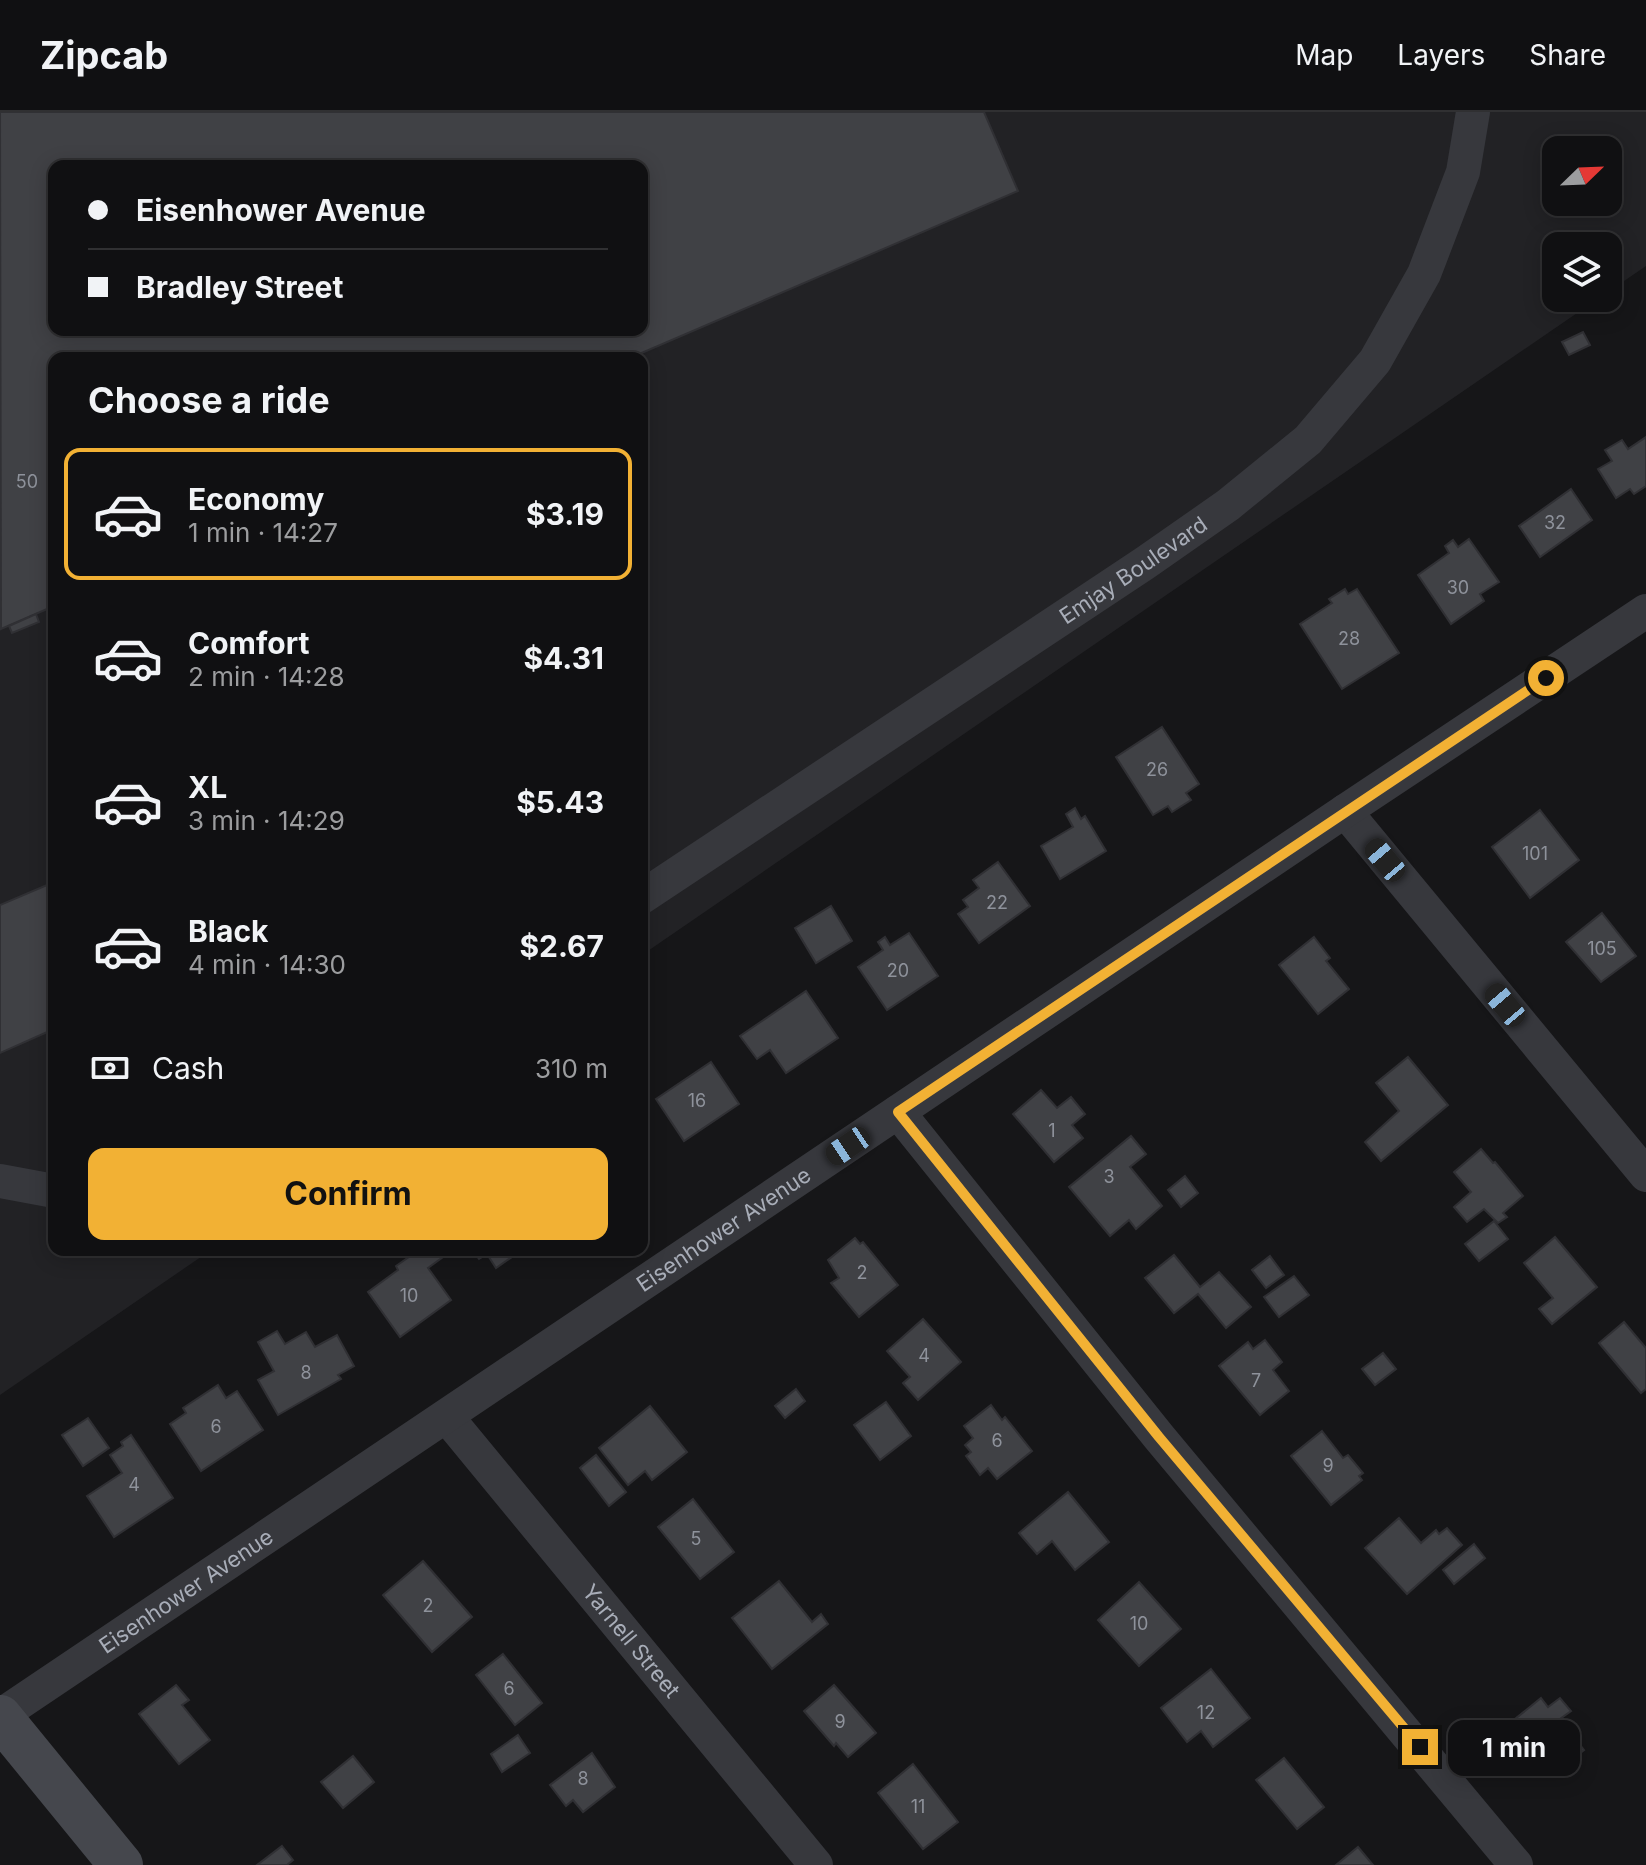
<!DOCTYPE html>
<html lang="en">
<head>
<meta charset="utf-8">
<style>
  body { margin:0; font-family:Inter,sans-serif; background:#1e1e20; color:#f1f3f6; height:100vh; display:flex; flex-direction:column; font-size:30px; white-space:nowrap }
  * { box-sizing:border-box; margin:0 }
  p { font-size:26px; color:#9c9d9f }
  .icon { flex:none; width:44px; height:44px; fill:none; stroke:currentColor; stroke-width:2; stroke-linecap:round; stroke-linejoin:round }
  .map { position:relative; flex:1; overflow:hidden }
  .side { position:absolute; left:48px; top:240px; width:600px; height:904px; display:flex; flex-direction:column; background:#101012; border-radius:16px; box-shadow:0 4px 20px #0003,0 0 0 2px #303032 }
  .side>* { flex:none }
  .top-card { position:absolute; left:48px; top:48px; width:600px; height:176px; border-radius:16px; box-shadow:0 4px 20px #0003,0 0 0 2px #303032; display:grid; align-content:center; height:176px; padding:0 40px; background:#101012 }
  .needle { width:52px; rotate:67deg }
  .fabs { position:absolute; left:1542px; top:24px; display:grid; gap:16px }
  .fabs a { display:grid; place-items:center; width:80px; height:80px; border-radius:16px; background:#101012; box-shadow:0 4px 20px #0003,0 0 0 2px #303032; font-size:40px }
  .end { position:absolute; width:36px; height:36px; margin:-18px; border:10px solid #f2b134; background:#111; box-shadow:0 0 0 4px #111 }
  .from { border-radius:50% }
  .bubble { position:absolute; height:56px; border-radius:16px; background:#101012; box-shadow:0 4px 20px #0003,0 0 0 2px #303032; font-size:26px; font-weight:700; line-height:56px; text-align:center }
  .car { position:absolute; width:24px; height:48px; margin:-24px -12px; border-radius:10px; box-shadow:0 0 6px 2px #0007; background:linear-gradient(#222 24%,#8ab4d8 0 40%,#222 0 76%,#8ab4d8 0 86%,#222 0) }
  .top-card b { display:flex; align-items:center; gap:28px; height:76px; font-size:30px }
  .top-card b+b { border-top:2px solid #303032 }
  .top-card i { width:20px; height:20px; background:#f1f3f6 }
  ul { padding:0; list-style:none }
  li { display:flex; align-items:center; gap:24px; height:132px; margin:0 16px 12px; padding:0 24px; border:4px solid transparent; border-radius:16px }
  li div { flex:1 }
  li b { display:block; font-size:30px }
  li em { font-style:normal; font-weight:700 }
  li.on { border-color:#f2b134 }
  li>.icon { width:72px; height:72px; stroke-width:1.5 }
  h2 { padding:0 40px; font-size:36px; line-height:96px }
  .pay { display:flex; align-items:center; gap:20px; height:88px; padding:0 40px; font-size:30px }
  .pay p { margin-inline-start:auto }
  .button { display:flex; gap:16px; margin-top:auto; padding:16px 40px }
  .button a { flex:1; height:92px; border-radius:16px; background:#f2b134; color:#111; font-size:32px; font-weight:700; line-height:92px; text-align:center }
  header { display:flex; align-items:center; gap:48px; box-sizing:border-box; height:112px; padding:0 40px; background:#101012; border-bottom:2px solid #303032 }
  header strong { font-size:38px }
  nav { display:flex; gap:44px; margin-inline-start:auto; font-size:28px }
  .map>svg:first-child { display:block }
</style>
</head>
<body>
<header>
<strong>Zipcab</strong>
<nav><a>Map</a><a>Layers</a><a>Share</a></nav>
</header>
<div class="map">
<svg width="1646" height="1753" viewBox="0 0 1646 1753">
  <rect width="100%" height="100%" fill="#161618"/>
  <!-- built -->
  <path fill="#222225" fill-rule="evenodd" d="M0,0H1646V154L1608,180V134H1556V186H1599L642,843V246H54V1138H211L0,1283ZM1556,38H1608V90H1556ZM54,54H642V218H54Z"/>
  <!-- building -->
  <g fill="#404145" stroke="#303034" stroke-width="2" fill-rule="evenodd">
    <path d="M0,0H984L1018,79L630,246H54V494L1,517ZM54,54H642V218H54Z"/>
    <path d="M1583,220L1590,233L1569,243L1562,230Z"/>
    <path d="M1646,325V374L1634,382L1630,377L1616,386L1598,357L1612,349L1605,338L1622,328L1628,337Z"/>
    <path d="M1571,377L1592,408L1540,445L1519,414Z"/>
    <path d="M1469,427L1499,470L1480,482L1484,489L1451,512L1418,463L1449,441L1445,434L1453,428L1458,435Z"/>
    <path d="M1345,477L1348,482L1357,477L1399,541L1342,577L1300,512L1332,491L1329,487Z"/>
    <path d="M36,502L39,510L12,521L9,514Z"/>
    <path d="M1162,615L1199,672L1186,681L1191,688L1172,700L1168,694L1153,703L1116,645Z"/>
    <path d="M1075,696L1081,707L1085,704L1106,739L1060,767L1041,734L1073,715L1066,702Z"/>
    <path d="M1540,698L1579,748L1530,786L1492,735Z"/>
    <path d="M998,750L1030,794L979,831L958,802L968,795L963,788L979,776L973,768Z"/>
    <path d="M54,770V917L0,941V793Z"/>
    <path d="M831,794L852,829L816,851L795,816Z"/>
    <path d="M1602,801L1636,844L1601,870L1566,830Z"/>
    <path d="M909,821L938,864L887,898L858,855L883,838L878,830L885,825L890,833Z"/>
    <path d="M1314,825L1330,846L1326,849L1349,877L1318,902L1279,853Z"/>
    <path d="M806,879L838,926L786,961L770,938L757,947L740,924Z"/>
    <path d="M1408,945L1448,993L1381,1049L1365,1030L1399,999L1376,971Z"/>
    <path d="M711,950L739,992L684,1029L656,987Z"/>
    <path d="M1041,978L1057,996L1071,985L1085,1002L1072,1013L1083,1026L1054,1050L1013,1002Z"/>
    <path d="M1131,1024L1146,1042L1130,1055L1162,1094L1136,1117L1129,1108L1110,1124L1069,1075Z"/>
    <path d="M1481,1037L1493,1051L1495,1050L1523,1084L1503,1101L1507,1105L1498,1111L1484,1097L1467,1110L1454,1095L1471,1080L1454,1060Z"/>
    <path d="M1185,1064L1198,1081L1181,1095L1168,1078Z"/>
    <path d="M1494,1109L1508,1127L1479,1149L1465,1132Z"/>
    <path d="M1555,1125L1597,1175L1552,1212L1539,1197L1553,1186L1524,1151Z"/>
    <path d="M855,1126L860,1132L863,1130L898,1173L859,1205L831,1171L839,1166L828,1148Z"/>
    <path d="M419,1138H437L443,1145L428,1156L451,1188L400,1225L368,1180L398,1158L396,1154Z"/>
    <path d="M473,1138H522L496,1156L487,1142L479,1147Z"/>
    <path d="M1174,1143L1200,1175L1219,1160L1251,1195L1226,1216L1198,1182L1174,1201L1145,1166Z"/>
    <path d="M1270,1144L1284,1163L1266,1176L1252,1158Z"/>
    <path d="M1294,1164L1309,1183L1279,1205L1264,1185Z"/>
    <path d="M923,1207L961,1250L918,1288L903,1271L910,1265L887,1239Z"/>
    <path d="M1624,1210L1646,1236V1277L1641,1281L1599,1231Z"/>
    <path d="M277,1219L285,1232L306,1220L315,1235L337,1223L354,1254L338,1263L341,1267L278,1303L258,1268L274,1259L258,1230Z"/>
    <path d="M1265,1228L1282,1250L1273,1258L1289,1279L1260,1303L1219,1254L1248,1230L1253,1237Z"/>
    <path d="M1383,1241L1396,1257L1375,1273L1362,1257Z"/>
    <path d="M218,1273L226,1286L237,1279L263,1318L201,1359L170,1312L186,1301L183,1296Z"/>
    <path d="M796,1277L805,1289L785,1306L775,1294Z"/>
    <path d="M886,1290L911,1324L880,1348L854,1313Z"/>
    <path d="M991,1293L1002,1308L1005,1305L1032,1339L997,1367L988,1356L980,1363L966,1344L971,1340L965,1333L973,1326L964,1314Z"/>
    <path d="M650,1294L687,1340L652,1368L645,1359L628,1373L599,1336Z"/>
    <path d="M88,1306L109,1336L83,1354L62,1323Z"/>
    <path d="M1322,1319L1343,1346L1348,1343L1363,1361L1359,1364L1362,1368L1331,1393L1291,1344Z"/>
    <path d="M131,1323L173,1386L114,1425L87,1384L122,1361L110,1343L123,1334L121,1330Z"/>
    <path d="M596,1343L626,1380L609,1394L580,1356Z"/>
    <path d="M1068,1380L1109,1430L1075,1458L1052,1429L1037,1442L1019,1421Z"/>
    <path d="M693,1387L734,1440L700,1467L658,1415Z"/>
    <path d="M1399,1406L1421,1431L1436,1418L1439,1422L1447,1416L1462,1433L1407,1482L1365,1436Z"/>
    <path d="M1474,1432L1485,1446L1454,1472L1443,1458Z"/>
    <path d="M423,1449L472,1505L432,1540L383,1483Z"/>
    <path d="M779,1469L812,1510L821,1502L828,1512L772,1557L732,1506Z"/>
    <path d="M1139,1470L1181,1517L1139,1554L1098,1508Z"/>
    <path d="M503,1542L542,1591L515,1613L476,1563Z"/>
    <path d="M1211,1557L1250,1606L1213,1635L1201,1619L1187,1630L1161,1596Z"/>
    <path d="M176,1573L189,1588L182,1593L210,1628L179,1652L139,1602Z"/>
    <path d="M834,1573L876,1621L848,1645L836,1631L834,1634L804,1599Z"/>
    <path d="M1541,1586L1548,1595L1560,1586L1571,1599L1560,1607L1584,1638L1551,1664L1510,1611Z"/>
    <path d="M518,1623L530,1641L502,1660L491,1642Z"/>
    <path d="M592,1641L615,1675L583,1700L573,1688L566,1694L550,1673Z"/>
    <path d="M353,1644L374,1670L343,1696L321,1670Z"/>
    <path d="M1284,1646L1324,1695L1297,1717L1256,1668Z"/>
    <path d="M913,1652L958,1710L923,1737L878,1681Z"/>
    <path d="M282,1734L293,1748L287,1753H257Z"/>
    <path d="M1358,1735L1373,1753H1336Z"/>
  </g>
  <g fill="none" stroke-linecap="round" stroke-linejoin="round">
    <!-- street -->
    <g stroke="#37383d" stroke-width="34">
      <path d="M1345,699L1646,1063"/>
      <path id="s1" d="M642,785L1145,451L1228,393L1308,328L1375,249L1424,162L1463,60L1473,0"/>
      <path d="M898,1000L1159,1325L1516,1753"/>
      <path d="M0,1069L54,1079"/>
      <path id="s2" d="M447,1305L816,1753"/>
      <path id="s3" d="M0,1604L1345,699L1646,499"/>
    </g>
    <!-- secondary -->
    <path stroke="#45474d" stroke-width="44" d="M0,1605L121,1753"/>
  </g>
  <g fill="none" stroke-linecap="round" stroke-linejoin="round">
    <!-- route -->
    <path stroke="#f2b134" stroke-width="10" d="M1420,1635L1159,1325L898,1000L1546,566"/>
  </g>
  <g text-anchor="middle" stroke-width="8" stroke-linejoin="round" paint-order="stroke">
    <!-- number labels -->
    <g font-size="18" fill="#8e929b">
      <text x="27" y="376">50</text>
      <text x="1555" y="417">32</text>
      <text x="1458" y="482">30</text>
      <text x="1349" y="533">28</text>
      <text x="1157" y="664">26</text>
      <text x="1535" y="748">101</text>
      <text x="997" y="797">22</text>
      <text x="1602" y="843">105</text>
      <text x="898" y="865">20</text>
      <text x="697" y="995">16</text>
      <text x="1052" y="1025">1</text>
      <text x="1109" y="1071">3</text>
      <text x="862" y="1167">2</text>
      <text x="409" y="1190">10</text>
      <text x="924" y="1250">4</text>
      <text x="306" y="1267">8</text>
      <text x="1256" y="1275">7</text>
      <text x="216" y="1321">6</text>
      <text x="997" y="1335">6</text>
      <text x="1328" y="1360">9</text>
      <text x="134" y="1379">4</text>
      <text x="696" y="1433">5</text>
      <text x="428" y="1500">2</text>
      <text x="1139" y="1518">10</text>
      <text x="509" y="1583">6</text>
      <text x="1206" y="1607">12</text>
      <text x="840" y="1616">9</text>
      <text x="583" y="1673">8</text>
      <text x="918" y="1701">11</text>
    </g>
    <!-- street labels -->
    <g font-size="22" fill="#a8adb8" stroke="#111113">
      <text dy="8" stroke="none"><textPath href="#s1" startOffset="590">Emjay Boulevard</textPath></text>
      <text dy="8" stroke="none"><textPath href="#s3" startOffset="872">Eisenhower Avenue</textPath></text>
      <text dy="8" stroke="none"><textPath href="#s3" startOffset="224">Eisenhower Avenue</textPath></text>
      <text dy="8" stroke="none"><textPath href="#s2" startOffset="290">Yarnell Street</textPath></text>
    </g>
  </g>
</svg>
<div class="fabs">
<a><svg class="needle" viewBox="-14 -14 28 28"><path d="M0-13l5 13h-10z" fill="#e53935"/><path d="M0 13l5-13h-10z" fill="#9c9d9f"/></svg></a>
<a><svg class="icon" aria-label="layers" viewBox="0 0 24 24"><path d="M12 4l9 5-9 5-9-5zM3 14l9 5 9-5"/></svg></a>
</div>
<i class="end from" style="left:1546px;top:566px"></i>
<i class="end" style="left:1420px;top:1635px"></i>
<div class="bubble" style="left:1448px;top:1608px;width:132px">1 min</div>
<i class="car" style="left:1385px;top:748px;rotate:320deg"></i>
<i class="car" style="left:1505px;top:893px;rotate:320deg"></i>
<i class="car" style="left:848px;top:1034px;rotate:236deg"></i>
<div class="top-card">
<b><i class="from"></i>Eisenhower Avenue</b>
<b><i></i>Bradley Street</b>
</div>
<section class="side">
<h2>Choose a ride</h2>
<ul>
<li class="on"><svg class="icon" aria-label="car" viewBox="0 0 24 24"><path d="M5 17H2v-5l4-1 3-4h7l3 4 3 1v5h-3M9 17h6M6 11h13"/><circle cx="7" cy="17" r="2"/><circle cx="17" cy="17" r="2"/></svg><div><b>Economy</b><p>1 min · 14:27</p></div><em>$3.19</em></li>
<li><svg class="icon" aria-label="car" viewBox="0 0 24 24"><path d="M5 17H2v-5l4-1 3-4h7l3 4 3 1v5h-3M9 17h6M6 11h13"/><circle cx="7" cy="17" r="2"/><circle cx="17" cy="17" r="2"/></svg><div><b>Comfort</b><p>2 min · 14:28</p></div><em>$4.31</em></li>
<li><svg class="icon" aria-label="car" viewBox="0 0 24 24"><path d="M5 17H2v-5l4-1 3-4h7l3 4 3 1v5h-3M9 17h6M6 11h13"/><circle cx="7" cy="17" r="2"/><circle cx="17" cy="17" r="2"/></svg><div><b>XL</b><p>3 min · 14:29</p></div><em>$5.43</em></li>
<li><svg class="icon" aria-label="car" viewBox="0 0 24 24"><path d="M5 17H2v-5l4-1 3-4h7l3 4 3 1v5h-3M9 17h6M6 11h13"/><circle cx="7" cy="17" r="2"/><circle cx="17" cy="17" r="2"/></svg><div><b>Black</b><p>4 min · 14:30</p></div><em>$2.67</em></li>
</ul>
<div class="pay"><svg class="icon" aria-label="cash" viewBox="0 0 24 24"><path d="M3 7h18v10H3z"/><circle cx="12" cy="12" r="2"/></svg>Cash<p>310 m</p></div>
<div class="button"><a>Confirm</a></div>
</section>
</div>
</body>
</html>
